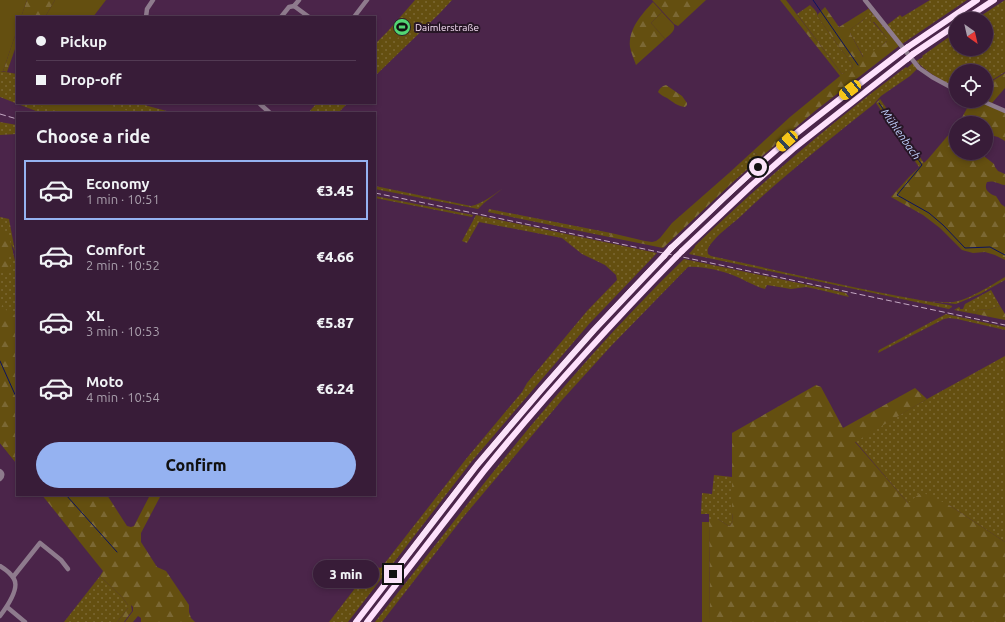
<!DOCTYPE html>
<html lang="en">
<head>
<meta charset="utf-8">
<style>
  body { margin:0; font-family:Ubuntu,sans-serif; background:#3f2540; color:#f1f3f6; height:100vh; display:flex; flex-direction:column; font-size:15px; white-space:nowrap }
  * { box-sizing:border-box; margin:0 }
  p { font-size:13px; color:#aba1ae }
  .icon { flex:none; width:22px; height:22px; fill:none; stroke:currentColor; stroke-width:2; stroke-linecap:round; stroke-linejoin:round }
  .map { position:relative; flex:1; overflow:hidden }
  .panel { position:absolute; left:16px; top:112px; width:360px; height:384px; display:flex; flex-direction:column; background:#381c38; border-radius:0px; box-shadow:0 2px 6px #0003,0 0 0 1px #523a53 }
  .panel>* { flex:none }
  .guide { position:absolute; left:16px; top:16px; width:360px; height:88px; border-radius:0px; box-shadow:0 2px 6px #0003,0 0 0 1px #523a53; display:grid; align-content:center; height:88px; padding:0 20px; background:#381c38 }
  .needle { width:26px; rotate:146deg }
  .fabs { position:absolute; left:949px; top:12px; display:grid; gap:8px }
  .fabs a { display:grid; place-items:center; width:44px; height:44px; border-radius:50%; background:#381c38; box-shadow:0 2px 6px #0003,0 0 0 1px #523a53; font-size:20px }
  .end { position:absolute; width:18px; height:18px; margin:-9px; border:5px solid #fae2f8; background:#111; box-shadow:0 0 0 2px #111 }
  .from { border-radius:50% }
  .bubble { position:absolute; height:28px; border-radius:14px; background:#381c38; box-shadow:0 2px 6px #0003,0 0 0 1px #523a53; font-size:13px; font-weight:800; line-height:28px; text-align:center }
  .car { position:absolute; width:12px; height:24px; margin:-12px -6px; border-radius:5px; box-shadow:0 0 3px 1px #0007; background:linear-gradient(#f5c518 24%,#345 0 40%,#f5c518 0 76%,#345 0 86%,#f5c518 0) }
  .guide b { display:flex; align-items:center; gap:14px; height:38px; font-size:15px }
  .guide b+b { border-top:1px solid #523a53 }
  .guide i { width:10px; height:10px; background:#f1f3f6 }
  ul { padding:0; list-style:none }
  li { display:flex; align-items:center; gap:12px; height:60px; margin:0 8px 6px; padding:0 12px; border:2px solid transparent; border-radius:0px }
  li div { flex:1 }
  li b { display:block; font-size:15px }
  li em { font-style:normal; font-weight:800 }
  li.active { border-color:#95b2f1 }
  li>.icon { width:36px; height:36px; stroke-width:1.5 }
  h2 { padding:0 20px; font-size:18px; line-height:48px }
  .action { display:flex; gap:8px; margin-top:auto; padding:8px 20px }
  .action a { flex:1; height:46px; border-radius:24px; background:#95b2f1; color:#111; font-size:16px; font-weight:800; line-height:46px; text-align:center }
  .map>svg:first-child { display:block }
</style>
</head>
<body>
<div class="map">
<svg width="1005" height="622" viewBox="0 0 1005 622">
  <defs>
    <pattern id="grass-dots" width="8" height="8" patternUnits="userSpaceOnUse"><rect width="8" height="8" fill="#644f10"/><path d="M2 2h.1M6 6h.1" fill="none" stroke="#7b6834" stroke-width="1.8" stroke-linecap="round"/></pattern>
    <pattern id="forest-firs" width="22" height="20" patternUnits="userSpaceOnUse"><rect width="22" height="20" fill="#644f10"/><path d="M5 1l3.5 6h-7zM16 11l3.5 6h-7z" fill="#7b6834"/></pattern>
  </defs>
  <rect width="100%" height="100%" fill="#4b254a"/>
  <!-- grass -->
  <g fill="url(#grass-dots)">
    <path d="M415,0H452L439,14L375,76V44L388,31Z"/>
    <path d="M930,0H967L902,44L887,25L900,15L902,17Z"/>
    <path d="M1005,0V72L986,84V71H956V88C941,80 928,73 916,61L923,57L922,56L956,32V49H986V19H976Z"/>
    <path d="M810,5C813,8 818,12 818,17L837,44L851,62L853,66C851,70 846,72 842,74L797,14Z"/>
    <path d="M868,8L873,14L870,20L871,22H873L887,38V41L884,44L864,58L850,33V30C858,22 868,21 868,8Z"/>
    <path d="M913,63L918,68L910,76L881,96L874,104C829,140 783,176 741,216C731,225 718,234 710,245C708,248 707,250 708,254L711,256C790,273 869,292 949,305L952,306V307L949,309L689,254L695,247V246C762,182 832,122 906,67L907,68Z"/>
    <path d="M0,71L17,74V103H137L174,113H41L0,97Z"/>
    <path d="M880,99L924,163L919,167L876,103Z"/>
    <path d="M317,103H348L338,113H308Z"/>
    <path d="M0,122L17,125V134L0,135Z"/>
    <path d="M753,151L760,158L733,182V178L729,173Z"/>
    <path d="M375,186L471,206C482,204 493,195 502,189L484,203L478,209L375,189Z"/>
    <path d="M375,196L473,215L472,217L375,198Z"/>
    <path d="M489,209L611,233L609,237L488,212Z"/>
    <path d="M476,215L657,253L589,324L472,461L348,622H329L356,587H344L355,570L364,569L369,566L381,568L466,459L522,392L527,383L587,311L617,280L616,275L605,265L582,254L562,238L479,222L467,243L462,241Z"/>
    <path d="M0,217L9,219L15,251L11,244L17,269V464L0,443Z"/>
    <path d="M684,259L846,293L849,297L816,289L806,287L791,289L767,285L765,289C754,286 745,280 735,276C723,271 701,266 688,267L611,346L562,400L465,515L382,622H375C473,497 569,370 684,259Z"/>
    <path d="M1005,277V280L980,294L956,304L928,301C936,301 945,303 953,302C968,300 992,285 1005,277Z"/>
    <path d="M991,290L1000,306L987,310L979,309L975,314L954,310L959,307L960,308V309H963L965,304Z"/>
    <path d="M946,314L1005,327V330L957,319L949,318L944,319L878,353L879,350Z"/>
    <path d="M1005,356V542L949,505L908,503L855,441L927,399Z"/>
    <path d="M714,475L732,477V513L733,521L730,526L727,525L718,519H709V514H701L702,493L712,494Z"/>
    <path d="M100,576L122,597L128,605V608L117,622H64Z"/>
  </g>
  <!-- forest -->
  <g fill="url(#forest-firs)">
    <path d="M27,0H55L45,17H21Z"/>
    <path d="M652,0H706L678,26L674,24Z"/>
    <path d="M780,0H786L842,74L852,68L853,66L851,62L837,44L818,17V14L825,7L839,27L868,9L869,12C865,21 856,24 850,30V33L863,57L884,44L887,41V38L874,22H871L870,20L873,14L899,46L815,111L760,158L753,151L790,117L840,76Z"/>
    <path d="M653,2L662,12L651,23L665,39L636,65C634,59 631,53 630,47C628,29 642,14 653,2Z"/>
    <path d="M17,30V49H15L7,72L3,71Z"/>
    <path d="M1005,73V88L992,103L986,100V85Z"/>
    <path d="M666,85L682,96L687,103V105L685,107C677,106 673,102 667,98C663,96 661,95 658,92C659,89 662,86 666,85Z"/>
    <path d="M971,101H978L1005,113V141L998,137L986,134V123H959Z"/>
    <path d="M956,126V153H980L994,164L995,167L998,171L1005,174V185C998,184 994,180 987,182C983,190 990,194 996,196L1001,204L1005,207V260L995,255L985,252L973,253L962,250L940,228L923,215L891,197L909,177L928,159Z"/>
    <path d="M729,173L731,174L733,178V182L663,248L609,237L611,233L645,241L652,242L656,241L660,238L672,223Z"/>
    <path d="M0,227L10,241L13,252H7L11,270L0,273Z"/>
    <path d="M0,303L9,313H14L17,322V464L0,443Z"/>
    <path d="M1000,306L1005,314V320L975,314L979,309L987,310Z"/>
    <path d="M816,385L821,387L843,428L915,388L927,399L855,442L908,503L922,492L949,505L1005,542V622H710L709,519H718L727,525L730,526L733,521L732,513V433Z"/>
    <path d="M42,495H107L127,526L131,527L134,526L150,495H161L141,533V542L157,567L166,571L189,605V612L191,618L195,622H141V618L138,616L133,622H125L133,611V607L131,605L132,611L124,622H117L128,608V605L122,597L100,576L103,571L111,581Z"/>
  </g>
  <!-- garden -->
  <g fill="#644f10">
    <path d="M0,0H27L21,17H17V30L3,71H0Z"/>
    <path d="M55,0H106L93,17H45Z"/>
    <path d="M662,12L674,25C676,31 669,35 665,39L651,23Z"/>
    <path d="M407,16L414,22L397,39L391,32Z"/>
    <path d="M40,103H100L137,113H63L40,106Z"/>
    <path d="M702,522H709L710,622H702Z"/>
  </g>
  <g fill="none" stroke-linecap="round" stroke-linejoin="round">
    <!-- stream -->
    <g stroke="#0c1360" stroke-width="1">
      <path d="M813,0L858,65"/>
      <path d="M879,103L922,165L897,195L929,213L943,225L965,248L990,247L1005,255"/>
      <path d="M0,361L17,399"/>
      <path d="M66,495L117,552"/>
    </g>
    <!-- minor -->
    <g stroke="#8e7b8d" stroke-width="4.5">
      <path d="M865,0L919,68L932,77L956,90"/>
      <path d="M294,6L299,0"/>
      <path d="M146,17L147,9L153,0"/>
      <path d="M281,17L289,7L294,6L309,17"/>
      <path d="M354,17L367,0"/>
      <path d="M982,101L1005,111"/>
      <path d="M261,103L260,104L270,113"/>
      <path d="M0,471C3,473 3,476 0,479"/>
      <path d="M0,566C5,569 11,573 14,579C20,589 6,608 0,616"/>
      <path d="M13,577L40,543L61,560L68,569"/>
      <path d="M7,607L25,622"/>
    </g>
    <!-- highway -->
    <g stroke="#fee1fc" stroke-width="6">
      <path d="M965,19L994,0"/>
      <path d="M908,47L977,0"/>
      <path d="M913,54L956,25"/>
      <path d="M671,248C710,212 747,174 788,140C825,110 863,81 901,52"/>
      <path d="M682,251L752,185L793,149L907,59"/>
      <path d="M356,622L477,465L541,390L594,330L664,256"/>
      <path d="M367,622C406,572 445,521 484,471C544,397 609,326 676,257"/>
    </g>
    <!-- rail -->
    <g stroke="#c5a9c4" stroke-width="1" stroke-dasharray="6 3" stroke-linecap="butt">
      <path d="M0,114L17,119"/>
      <path d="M375,193L483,215L1005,325"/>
    </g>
    <!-- highway-bridge -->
    <g stroke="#fee1fc" stroke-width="6">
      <path d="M901,52L908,47"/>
      <path d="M907,59L913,54"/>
      <path d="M664,256L671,248"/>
      <path d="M676,257L682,251"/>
    </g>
  </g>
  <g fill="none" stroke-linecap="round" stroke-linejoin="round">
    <!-- route -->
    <path stroke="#fae2f8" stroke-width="5" d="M393,574C422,537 449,499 478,464C538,392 599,322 664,256C694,225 726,196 758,167"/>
  </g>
  <!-- icons -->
  <defs>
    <g id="stadium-disc" transform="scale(0.9)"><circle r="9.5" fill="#52d673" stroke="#271626"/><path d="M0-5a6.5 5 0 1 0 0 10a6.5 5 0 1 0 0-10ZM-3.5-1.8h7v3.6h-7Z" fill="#111"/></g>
  </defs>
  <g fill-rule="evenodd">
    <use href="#stadium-disc" x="402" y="27"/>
  </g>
  <g text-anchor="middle" stroke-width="4" stroke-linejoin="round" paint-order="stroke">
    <!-- poi labels -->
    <g font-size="10" fill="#fae2f8" stroke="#271626" text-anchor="start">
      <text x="415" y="31">Daimlerstraße</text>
    </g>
    <!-- water labels -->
    <g font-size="11" font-style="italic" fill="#bfd0fd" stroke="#271626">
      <text transform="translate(901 134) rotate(55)" y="4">Mühlenbach</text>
    </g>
  </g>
</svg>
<div class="fabs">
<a><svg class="needle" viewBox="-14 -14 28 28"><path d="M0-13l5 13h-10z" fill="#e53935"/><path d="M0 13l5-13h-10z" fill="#aba1ae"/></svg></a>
<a><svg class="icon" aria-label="locate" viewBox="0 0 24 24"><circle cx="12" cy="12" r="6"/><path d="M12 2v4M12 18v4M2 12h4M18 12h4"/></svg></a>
<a><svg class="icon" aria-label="layers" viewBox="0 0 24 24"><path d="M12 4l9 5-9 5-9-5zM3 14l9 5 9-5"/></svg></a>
</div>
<i class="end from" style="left:758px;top:167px"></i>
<i class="end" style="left:393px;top:574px"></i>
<div class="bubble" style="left:313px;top:560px;width:66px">3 min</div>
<i class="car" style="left:850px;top:90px;rotate:232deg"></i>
<i class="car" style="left:787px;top:141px;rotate:228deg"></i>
<div class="guide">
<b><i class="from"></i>Pickup</b>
<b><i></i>Drop-off</b>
</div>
<section class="panel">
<h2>Choose a ride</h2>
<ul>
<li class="active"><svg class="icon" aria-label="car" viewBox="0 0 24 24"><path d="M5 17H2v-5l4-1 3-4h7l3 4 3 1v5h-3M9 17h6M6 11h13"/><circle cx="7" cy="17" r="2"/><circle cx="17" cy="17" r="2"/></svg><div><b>Economy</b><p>1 min · 10:51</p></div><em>€3.45</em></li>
<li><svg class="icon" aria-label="car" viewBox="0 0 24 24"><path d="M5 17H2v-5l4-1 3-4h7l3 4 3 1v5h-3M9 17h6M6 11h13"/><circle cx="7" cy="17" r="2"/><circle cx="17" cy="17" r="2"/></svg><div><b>Comfort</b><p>2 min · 10:52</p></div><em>€4.66</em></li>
<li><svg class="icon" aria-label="car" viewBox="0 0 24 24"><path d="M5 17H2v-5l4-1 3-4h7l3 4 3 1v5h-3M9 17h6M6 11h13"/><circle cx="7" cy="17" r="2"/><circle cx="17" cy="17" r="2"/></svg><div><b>XL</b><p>3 min · 10:53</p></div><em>€5.87</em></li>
<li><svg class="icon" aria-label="car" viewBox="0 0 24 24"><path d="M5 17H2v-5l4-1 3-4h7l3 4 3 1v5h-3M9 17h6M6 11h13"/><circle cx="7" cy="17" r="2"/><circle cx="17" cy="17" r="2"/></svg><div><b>Moto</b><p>4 min · 10:54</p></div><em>€6.24</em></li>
</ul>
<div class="action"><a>Confirm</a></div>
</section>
</div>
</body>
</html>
